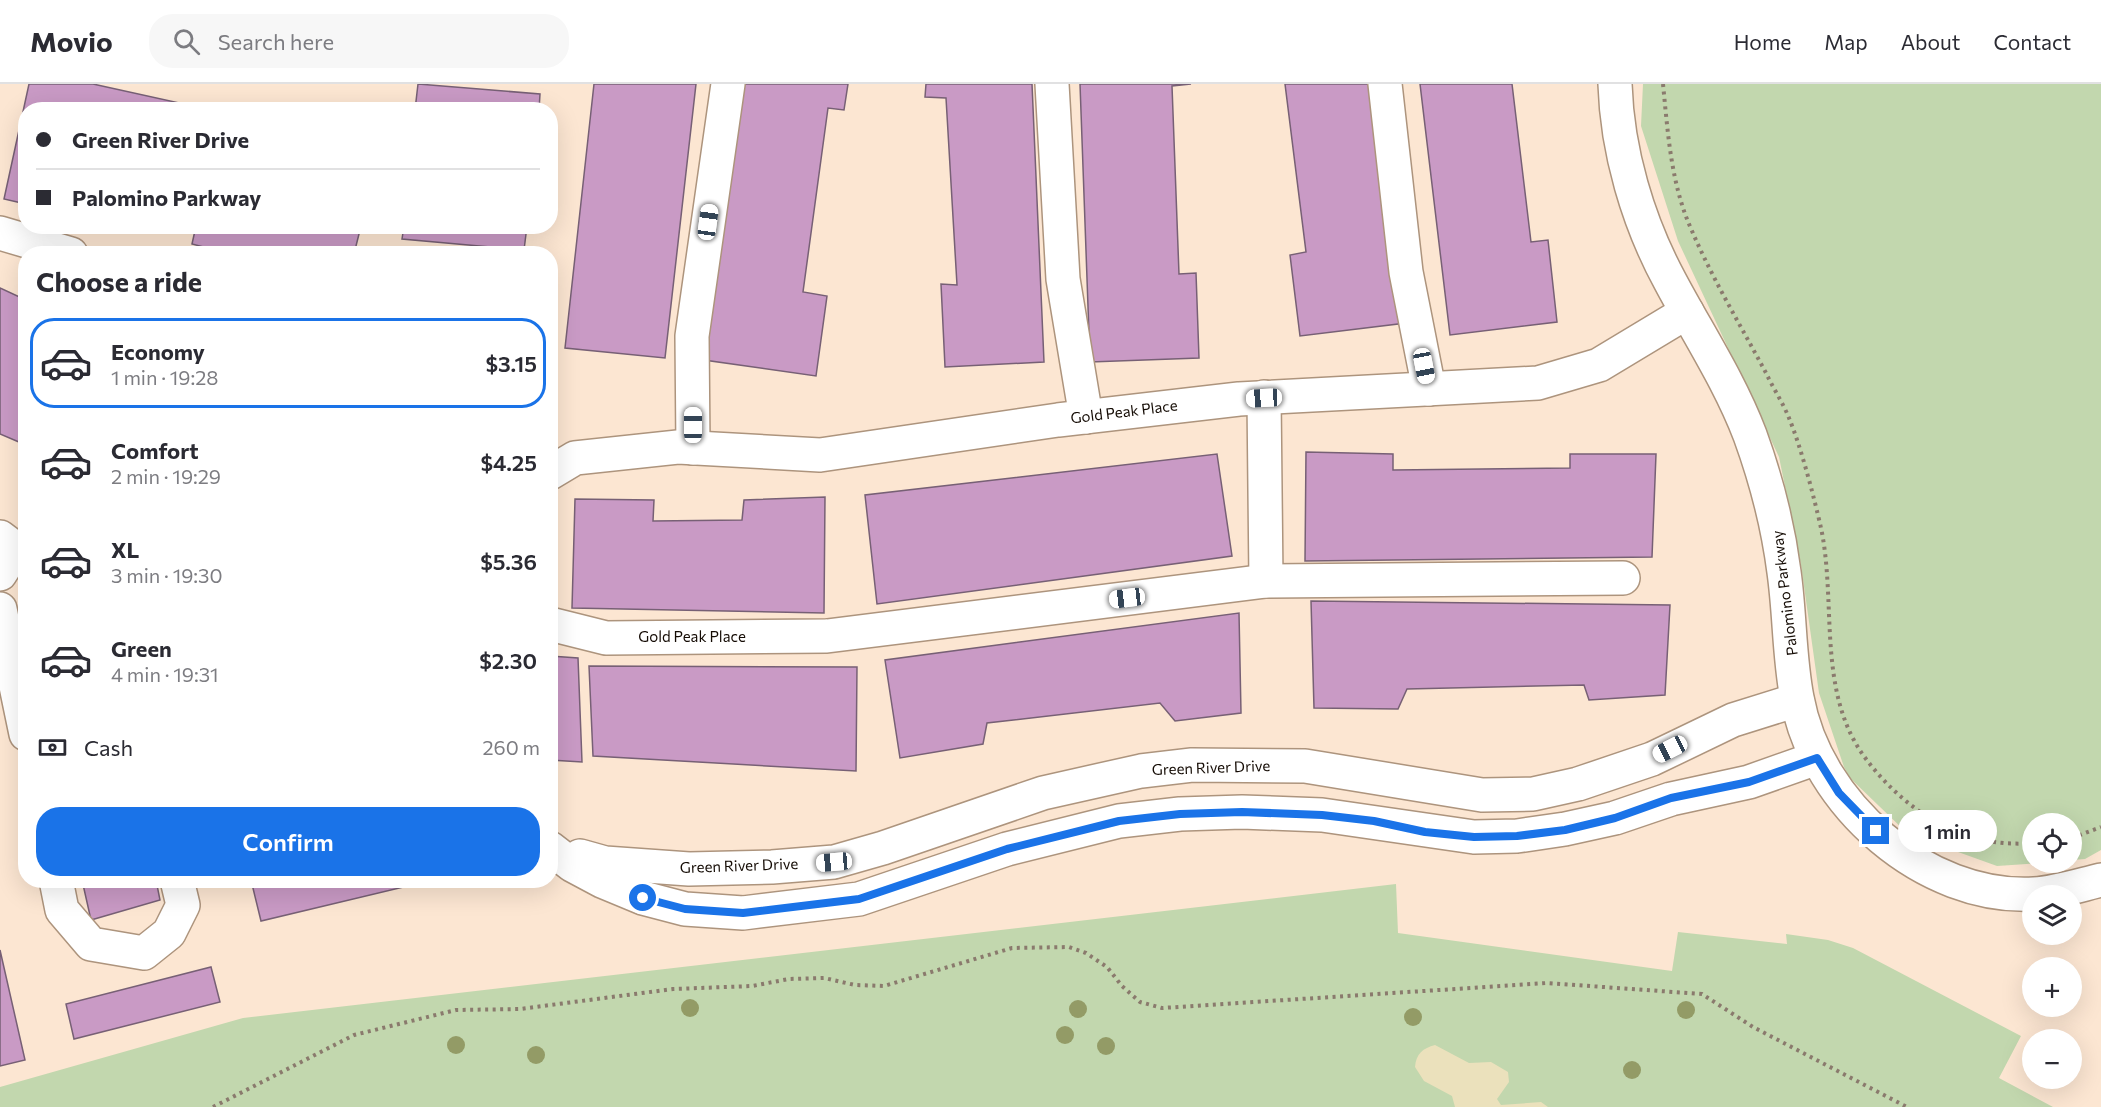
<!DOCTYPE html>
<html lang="en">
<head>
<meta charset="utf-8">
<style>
  body { margin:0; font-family:Commissioner,sans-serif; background:#f7f7f7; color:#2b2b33; height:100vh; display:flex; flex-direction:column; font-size:22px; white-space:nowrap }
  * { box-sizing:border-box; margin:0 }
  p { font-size:20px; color:#7c7c81 }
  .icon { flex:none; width:33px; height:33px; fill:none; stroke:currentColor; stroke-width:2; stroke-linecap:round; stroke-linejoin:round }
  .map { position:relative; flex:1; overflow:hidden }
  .sheet { position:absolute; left:18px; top:162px; width:540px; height:642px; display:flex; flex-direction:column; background:#fff; border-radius:24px; box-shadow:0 6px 24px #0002 }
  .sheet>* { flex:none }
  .hud { position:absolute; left:18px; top:18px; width:540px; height:132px; border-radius:24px; box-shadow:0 6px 24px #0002; display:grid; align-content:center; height:132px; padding:0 18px; background:#fff }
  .buttons { position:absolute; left:2022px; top:729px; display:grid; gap:12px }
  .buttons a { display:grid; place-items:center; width:60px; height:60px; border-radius:50%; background:#fff; box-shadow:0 6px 24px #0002; font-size:30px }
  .end { position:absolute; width:27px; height:27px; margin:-14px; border:8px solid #1a73e8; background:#fff; box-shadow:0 0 0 3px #fff }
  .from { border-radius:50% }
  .bubble { position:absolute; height:42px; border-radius:21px; background:#fff; box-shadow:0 6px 24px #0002; font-size:20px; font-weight:600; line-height:42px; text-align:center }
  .car { position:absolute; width:18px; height:36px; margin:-18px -9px; border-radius:8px; box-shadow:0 0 4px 2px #0007; background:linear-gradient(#fff 24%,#345 0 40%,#fff 0 76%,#345 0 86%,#fff 0) }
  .hud b { display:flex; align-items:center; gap:21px; height:57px; font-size:22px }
  .hud b+b { border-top:2px solid #e1e1e2 }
  .hud i { width:15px; height:15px; background:#2b2b33 }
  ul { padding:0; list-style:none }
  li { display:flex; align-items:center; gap:18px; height:90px; margin:0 12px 9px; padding:0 6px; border:3px solid transparent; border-radius:24px }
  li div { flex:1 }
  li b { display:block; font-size:22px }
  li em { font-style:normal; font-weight:600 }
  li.on { border-color:#1a73e8 }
  li>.icon { width:54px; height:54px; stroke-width:1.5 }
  h2 { padding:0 18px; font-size:27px; line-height:72px }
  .pay { display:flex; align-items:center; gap:15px; height:66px; padding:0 18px; font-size:22px }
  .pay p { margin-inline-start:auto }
  .primary-button { display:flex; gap:12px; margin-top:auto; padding:12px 18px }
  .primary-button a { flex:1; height:69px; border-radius:24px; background:#1a73e8; color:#fff; font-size:24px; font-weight:600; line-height:69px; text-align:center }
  header { display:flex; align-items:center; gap:36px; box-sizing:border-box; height:84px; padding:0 30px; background:#fff; border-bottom:2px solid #e1e1e2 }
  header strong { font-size:28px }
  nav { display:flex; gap:33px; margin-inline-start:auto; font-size:21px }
  .search { width:420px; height:54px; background:#f7f7f7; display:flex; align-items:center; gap:15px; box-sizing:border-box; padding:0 21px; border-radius:24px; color:#7c7c81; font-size:22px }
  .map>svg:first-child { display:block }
</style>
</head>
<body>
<header>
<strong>Movio</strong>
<div class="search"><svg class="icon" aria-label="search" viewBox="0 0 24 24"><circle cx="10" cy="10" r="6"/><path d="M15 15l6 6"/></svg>Search here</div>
<nav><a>Home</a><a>Map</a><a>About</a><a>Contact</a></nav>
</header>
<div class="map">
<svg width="2101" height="1023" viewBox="0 0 2101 1023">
  <rect width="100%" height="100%" fill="#fce6d2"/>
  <!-- green -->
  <g fill="#c2d7ae">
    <path d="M1643,0H2101V766L2085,775L2072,776V740H2032V778L2041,779L1997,782L1908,750L1850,694L1844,683L1819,609L1801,481L1779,373L1678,157L1641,42Z"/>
    <path d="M1396,800L1398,849L1672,887L1678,848L1787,860L1786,850L1828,856L1853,864L2021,952L1999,994L2053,1023H0V1003L243,934Z"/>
  </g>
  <!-- sand -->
  <path fill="#ebe1bc" d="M1435,961L1469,979L1491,978L1508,988L1509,998L1497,1015L1501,1021L1541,1018L1548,1023H1455L1452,1012L1424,997L1415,983C1416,970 1423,964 1435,961Z"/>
  <!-- building -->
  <g fill="#c99ac5" stroke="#776075" stroke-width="1.5">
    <path d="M29,0H93L184,20L183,26H26V120L4,115Z"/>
    <path d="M418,0L540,10L539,26H415Z"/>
    <path d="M594,0H696L665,274L565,264Z"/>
    <path d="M743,0H848L844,26L828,24L803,208L827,212L816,292L704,276Z"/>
    <path d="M926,0H1032L1044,278L945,283L941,200L957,201L946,14L925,13Z"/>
    <path d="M1080,0H1191L1172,2L1179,190L1196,189L1199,274L1090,278Z"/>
    <path d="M1285,0H1377L1406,239L1300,252L1290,171L1306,168Z"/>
    <path d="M1420,0H1512L1531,158L1548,156L1557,238L1450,251Z"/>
    <path d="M125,142H156L154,149Z"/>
    <path d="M196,142H361L354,170H230L192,160Z"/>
    <path d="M404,142H527L524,166L402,155Z"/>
    <path d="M0,204L26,216V361L0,350Z"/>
    <path d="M1306,368L1393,370V386L1570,384V370H1656L1652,473L1305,477Z"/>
    <path d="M1217,370L1232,472L877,520L865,411Z"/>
    <path d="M825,413L824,529L572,524L575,415L654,416L653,437L742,436L744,416Z"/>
    <path d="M1311,517L1670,521L1665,611L1589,616L1584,601L1407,605L1398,625L1314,624Z"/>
    <path d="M1239,529L1241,629L1175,637L1160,619L987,639L983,660L900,674L885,576Z"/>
    <path d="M26,535V574L17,538Z"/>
    <path d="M550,572L578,574L582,678L550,676Z"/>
    <path d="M589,582L857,583L856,687L593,672Z"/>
    <path d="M82,796H156L160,816L91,836Z"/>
    <path d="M251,796H411L412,801L261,837Z"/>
    <path d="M0,866L25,976L0,982Z"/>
    <path d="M211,883L220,918L74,955L66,920Z"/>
  </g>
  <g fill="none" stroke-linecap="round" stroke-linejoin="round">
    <!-- minor casing -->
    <g stroke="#ad947d" stroke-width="36">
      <g id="minor">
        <path d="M1052,0L1063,195L1086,333"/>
        <path d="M1385,0L1406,188L1429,305"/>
        <path d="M1615,0C1617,67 1638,138 1670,197C1697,248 1729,296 1750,351C1766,395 1778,441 1784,488C1790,530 1789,573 1797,614C1816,720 1925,816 2034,810C2056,809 2080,801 2101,796"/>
        <path d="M0,149L71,170"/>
        <path d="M1264,313L1266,497"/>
        <path d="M693,364L692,252L728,0"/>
        <path d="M550,389L575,374L678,363L820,371L1058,336L1239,315L1538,299L1599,281L1687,228"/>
        <path d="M0,453L16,465L26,468"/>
        <path d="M0,490L16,465"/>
        <path d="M0,525L26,650"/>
        <path d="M550,540L606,554L827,552L1266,497L1623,494"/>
        <path d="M550,764L572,781L602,797L643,814L685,825L743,829L859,815L1007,765L1119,737L1180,730L1242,728L1322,731L1474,753L1517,752L1565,745L1615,734L1671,715L1749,698L1817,674"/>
        <path d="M580,772L605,779L689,785L772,783L834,778L883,764L1043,709L1141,687L1192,681L1305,682L1482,711L1533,710L1578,700L1652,675L1733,636L1797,616"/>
        <path d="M56,796L62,826L91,860L144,869L169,849L183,821L177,796"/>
      </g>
    </g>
    <!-- path -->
    <g stroke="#8a7a6d" stroke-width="4" stroke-dasharray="3 4.5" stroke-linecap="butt">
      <path d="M1663,0C1668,50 1671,101 1692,147C1713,196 1741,242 1766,289C1773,304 1783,319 1789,334C1801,363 1814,413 1821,444C1837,519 1816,609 1866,675C1906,728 1964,765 2032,759"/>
      <path d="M2072,754L2101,743"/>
      <path d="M213,1023L354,951L456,926L520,925L673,905L752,902L789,895L824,894L855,901L884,902L1012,864L1069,863L1086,869L1107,883L1122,902L1140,918L1162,924L1547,899L1702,910L1753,943L1907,1023"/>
    </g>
    <!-- minor -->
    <use href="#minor" stroke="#fff" stroke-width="33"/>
  </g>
  <!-- trees -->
  <g fill="#939b66">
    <circle cx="690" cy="924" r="9"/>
    <circle cx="1078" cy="925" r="9"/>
    <circle cx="1686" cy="926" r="9"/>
    <circle cx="1413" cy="933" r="9"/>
    <circle cx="1065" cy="951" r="9"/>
    <circle cx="456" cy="961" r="9"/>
    <circle cx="1106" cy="962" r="9"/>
    <circle cx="536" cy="971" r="9"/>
    <circle cx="1632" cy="986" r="9"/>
  </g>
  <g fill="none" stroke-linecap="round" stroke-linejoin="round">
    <!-- route -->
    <path stroke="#1a73e8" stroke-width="8" d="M643,814L685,825L743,829L859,815L1007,765L1119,737L1180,730L1242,728L1322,731L1374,737L1425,748L1474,753L1517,752L1565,746L1615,734L1671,714L1749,698L1817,674L1839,709L1876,747"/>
  </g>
  <g text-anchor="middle" stroke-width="5" stroke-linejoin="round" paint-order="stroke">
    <!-- street labels -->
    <g font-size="15" fill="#140b04" stroke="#fff">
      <text transform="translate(1124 328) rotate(-7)" y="5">Gold Peak Place</text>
      <text transform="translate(1785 509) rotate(-97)" y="5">Palomino Parkway</text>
      <text x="692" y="558">Gold Peak Place</text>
      <text transform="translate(1211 684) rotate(-2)" y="5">Green River Drive</text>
      <text transform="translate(739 782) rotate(-2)" y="5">Green River Drive</text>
    </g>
  </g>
</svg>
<div class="buttons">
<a><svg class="icon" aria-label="locate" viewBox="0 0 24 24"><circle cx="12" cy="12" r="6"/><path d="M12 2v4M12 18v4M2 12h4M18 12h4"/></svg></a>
<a><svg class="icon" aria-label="layers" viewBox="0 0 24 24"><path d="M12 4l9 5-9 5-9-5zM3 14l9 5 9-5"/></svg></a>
<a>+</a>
<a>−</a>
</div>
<i class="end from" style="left:643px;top:814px"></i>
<i class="end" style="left:1876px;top:747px"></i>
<div class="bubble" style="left:1898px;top:726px;width:99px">1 min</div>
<i class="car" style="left:708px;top:138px;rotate:8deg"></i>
<i class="car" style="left:1424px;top:282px;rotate:169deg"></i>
<i class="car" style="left:1264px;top:314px;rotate:267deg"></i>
<i class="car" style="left:693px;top:341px;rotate:0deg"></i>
<i class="car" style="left:1127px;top:514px;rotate:263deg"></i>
<i class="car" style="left:1670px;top:665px;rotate:243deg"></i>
<i class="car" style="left:834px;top:778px;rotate:265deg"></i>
<div class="hud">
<b><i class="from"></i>Green River Drive</b>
<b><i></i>Palomino Parkway</b>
</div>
<section class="sheet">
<h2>Choose a ride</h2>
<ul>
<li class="on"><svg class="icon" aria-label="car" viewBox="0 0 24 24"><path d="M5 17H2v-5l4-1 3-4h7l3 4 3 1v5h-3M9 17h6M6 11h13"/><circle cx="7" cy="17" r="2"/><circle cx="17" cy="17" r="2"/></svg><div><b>Economy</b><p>1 min · 19:28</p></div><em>$3.15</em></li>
<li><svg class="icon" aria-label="car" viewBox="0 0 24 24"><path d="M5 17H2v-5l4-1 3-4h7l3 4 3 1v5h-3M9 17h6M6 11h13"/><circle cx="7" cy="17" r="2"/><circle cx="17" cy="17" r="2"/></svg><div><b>Comfort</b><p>2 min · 19:29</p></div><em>$4.25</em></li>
<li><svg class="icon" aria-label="car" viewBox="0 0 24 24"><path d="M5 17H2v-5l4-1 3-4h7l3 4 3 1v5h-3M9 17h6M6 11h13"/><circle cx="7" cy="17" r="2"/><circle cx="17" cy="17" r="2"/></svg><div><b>XL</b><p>3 min · 19:30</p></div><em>$5.36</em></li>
<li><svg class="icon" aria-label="car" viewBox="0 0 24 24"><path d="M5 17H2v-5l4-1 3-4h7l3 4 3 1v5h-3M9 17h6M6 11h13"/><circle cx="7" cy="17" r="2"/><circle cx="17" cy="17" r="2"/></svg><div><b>Green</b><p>4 min · 19:31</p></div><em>$2.30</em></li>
</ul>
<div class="pay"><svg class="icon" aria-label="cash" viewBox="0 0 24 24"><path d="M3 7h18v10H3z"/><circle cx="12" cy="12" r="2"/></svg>Cash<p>260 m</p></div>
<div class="primary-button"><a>Confirm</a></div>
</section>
</div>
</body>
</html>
